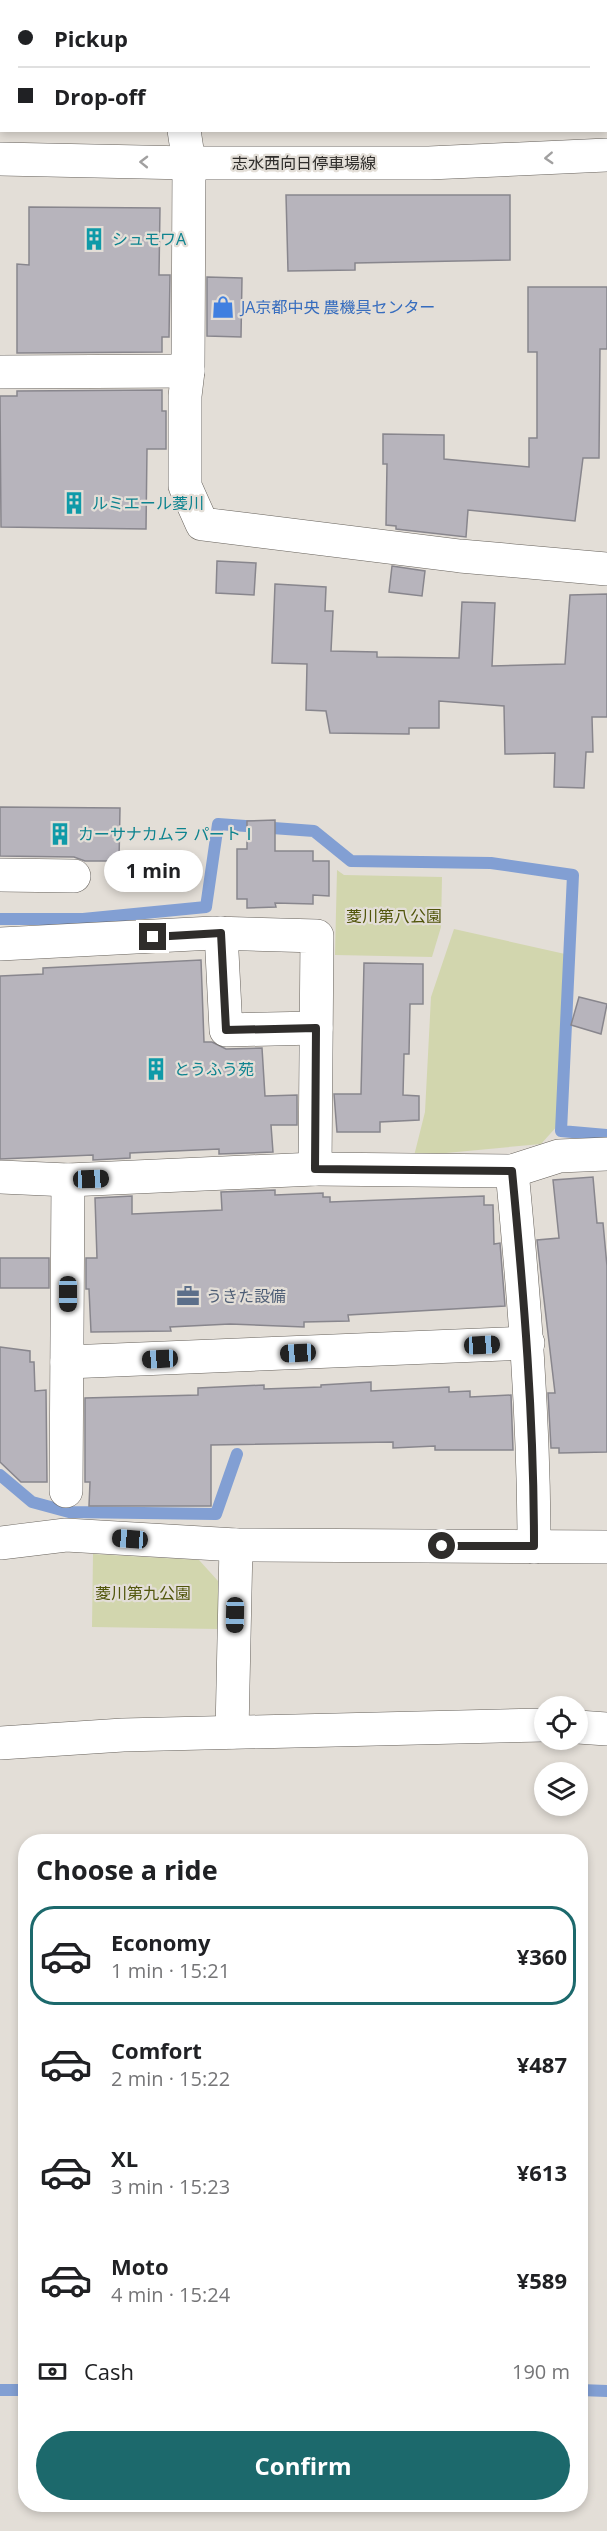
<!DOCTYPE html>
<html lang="en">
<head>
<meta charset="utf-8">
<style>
  body { margin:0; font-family:"Open Sans","Noto Sans JP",sans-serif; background:#f6f6f6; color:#202124; height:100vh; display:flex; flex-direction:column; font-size:22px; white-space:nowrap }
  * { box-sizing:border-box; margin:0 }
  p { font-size:20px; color:#757577 }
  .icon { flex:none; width:33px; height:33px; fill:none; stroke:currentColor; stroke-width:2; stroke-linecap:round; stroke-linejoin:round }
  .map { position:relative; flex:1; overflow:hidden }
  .details { position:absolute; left:18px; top:1834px; width:570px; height:678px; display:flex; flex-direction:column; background:#fff; border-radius:24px; box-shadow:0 3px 9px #0003 }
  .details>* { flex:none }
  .hud { position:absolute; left:0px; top:0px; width:608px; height:132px; box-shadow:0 3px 9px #0003; display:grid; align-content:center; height:132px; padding:0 18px; background:#fff }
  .buttons { position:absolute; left:534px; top:1696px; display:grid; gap:12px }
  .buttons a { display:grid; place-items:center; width:54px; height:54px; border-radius:50%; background:#fff; box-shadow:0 3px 9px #0003; font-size:30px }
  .end { position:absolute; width:27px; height:27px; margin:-14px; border:8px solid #2f2d2b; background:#fff; box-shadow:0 0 0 3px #fff }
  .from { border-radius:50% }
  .bubble { position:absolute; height:42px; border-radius:21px; background:#fff; box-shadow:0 3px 9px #0003; font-size:20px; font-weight:700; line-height:42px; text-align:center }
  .car { position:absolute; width:18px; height:36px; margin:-18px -9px; border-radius:8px; box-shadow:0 0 4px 2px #0007; background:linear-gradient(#222 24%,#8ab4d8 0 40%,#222 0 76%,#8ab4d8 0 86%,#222 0) }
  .hud b { display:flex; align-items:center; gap:21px; height:57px; font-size:22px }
  .hud b+b { border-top:2px solid #e0e0e0 }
  .hud i { width:15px; height:15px; background:#202124 }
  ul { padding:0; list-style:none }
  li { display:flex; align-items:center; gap:18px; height:99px; margin:0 12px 9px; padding:0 6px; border:3px solid transparent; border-radius:24px }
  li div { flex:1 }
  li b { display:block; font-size:22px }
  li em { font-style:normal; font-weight:700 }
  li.selected { border-color:#1c696c }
  li>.icon { width:54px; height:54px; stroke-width:1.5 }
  h2 { padding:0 18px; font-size:27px; line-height:72px }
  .pay { display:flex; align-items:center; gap:15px; height:66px; padding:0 18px; font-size:22px }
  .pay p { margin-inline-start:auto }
  .action { display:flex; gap:12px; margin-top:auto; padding:12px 18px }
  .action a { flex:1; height:69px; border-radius:36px; background:#1c696c; color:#fff; font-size:24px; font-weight:700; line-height:69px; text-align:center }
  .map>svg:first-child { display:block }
</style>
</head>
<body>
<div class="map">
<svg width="607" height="2531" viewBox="0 0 607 2531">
  <rect width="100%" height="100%" fill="#e3ded7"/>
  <!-- green -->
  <g fill="#d2d6ae">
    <path d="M337,870L344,875L442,877L441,927L432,957L335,955Z"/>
    <path d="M454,929L565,954L559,1124L541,1144L414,1156L425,1112L431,997Z"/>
    <path d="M93,1554L199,1560L218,1581V1629L92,1627Z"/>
  </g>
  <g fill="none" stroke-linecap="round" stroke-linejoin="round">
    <!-- stream -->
    <g stroke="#829fd3" stroke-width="12">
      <path d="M0,919H83L206,907L218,824L314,831L351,861L491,863L573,875L561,1131L607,1135"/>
      <path d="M0,1475L32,1502L69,1512L216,1514L237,1454"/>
      <path d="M0,2390H26"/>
      <path d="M580,2390L607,2391"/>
    </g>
  </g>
  <!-- building -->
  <g fill="#b7b4bc" stroke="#88868d" stroke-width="1.5">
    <path d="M286,195H510V260L355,263V270L288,271Z"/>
    <path d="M29,207L160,208L159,275H170L169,337H162V352L17,353V264L29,265Z"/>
    <path d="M207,277L242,278L241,337L207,336Z"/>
    <path d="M528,287H607V349H600L599,458H583L575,521L468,510L466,537L396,529V526L386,525L387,464H383V434L444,435V459L529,467V438H537V352H528Z"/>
    <path d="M162,390V411H166V449H147L146,529L1,527L0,396H17V391Z"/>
    <path d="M217,561L256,563L254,595L216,593Z"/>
    <path d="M392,566L425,571L422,596L389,592Z"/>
    <path d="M275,584L326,587L325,611H333L331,651L377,652V657L459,658L462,602L495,603L492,666L565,664L570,595L607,594V717H592L593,752H586L584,788L554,787L555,753L505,754L504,706L439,701V728H409V734L330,733L326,711L306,710L307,664L272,663Z"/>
    <path d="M0,807L120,808L119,861H85L74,857L0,856Z"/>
    <path d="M275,820V851H313V861H329V896L313,895V904L275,903L276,907L247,908V899H237V849H247V821Z"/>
    <path d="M201,960L204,1042H212L226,1049L262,1048L265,1096L297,1095V1125H271L273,1152L219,1154V1149L130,1153V1158L93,1160V1155L0,1159V976L43,974V968Z"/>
    <path d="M364,963L423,964V1004H410L409,1054H404L403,1095L419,1096V1120L380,1122V1132H337L334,1094H361Z"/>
    <path d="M579,997L607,1004L601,1034L571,1025Z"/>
    <path d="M593,1177L597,1223H603L607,1266V1452L559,1453V1448H551L548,1393H555L537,1240L559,1238L553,1180Z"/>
    <path d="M275,1190V1195L323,1193V1197H330V1202L484,1196V1205H493L494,1244L500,1243L505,1306L348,1315L349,1321L304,1322V1327L230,1324L170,1327L171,1331L91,1332L89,1289H86V1258H97L95,1198L132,1196V1214L222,1210L221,1192Z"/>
    <rect x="0" y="1258" width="49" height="30"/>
    <path d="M0,1347L30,1351V1362H34L35,1391L46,1390L47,1482H21L0,1462Z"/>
    <path d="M371,1382V1391L449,1387V1392L470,1391V1397L511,1395L513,1450H435V1446L393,1448V1442L211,1445V1506H89L90,1482H85V1398L198,1395V1388L264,1385V1389L321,1387V1385Z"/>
  </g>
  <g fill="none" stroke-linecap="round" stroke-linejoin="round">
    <!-- minor casing -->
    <g stroke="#66615b" stroke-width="34">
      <g id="minor">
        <path d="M183,2L184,0"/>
        <path d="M276,2L414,0"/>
        <path d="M0,5H2"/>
        <path d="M184,130L189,163L188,371L185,396V486L202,524L460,556L607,569"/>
        <path d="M0,372L188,371"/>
        <path d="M0,875L74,876"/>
        <path d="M221,933L226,1030L316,1028"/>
        <path d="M0,944L213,933L317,936L315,1169L68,1180L1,1177"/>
        <path d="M315,1169L512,1171L559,1156L607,1154"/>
        <path d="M512,1171C524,1296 534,1420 534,1547"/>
        <path d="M67,1362L528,1343"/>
        <path d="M66,1491L68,1180"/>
        <path d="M0,1543L66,1535L236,1545L607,1547"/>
        <path d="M578,1727L607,1729"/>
        <path d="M232,1732L236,1545"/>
        <path d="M0,1743L123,1735L544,1725"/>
      </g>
    </g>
    <!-- major casing -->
    <g stroke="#66615b" stroke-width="34">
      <path id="major" d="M0,159L189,163H429L607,155"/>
    </g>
    <!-- minor -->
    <use href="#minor" stroke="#fff" stroke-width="33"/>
    <!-- major -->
    <use href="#major" stroke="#fff" stroke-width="33"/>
  </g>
  <!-- one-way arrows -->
  <defs><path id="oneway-chevron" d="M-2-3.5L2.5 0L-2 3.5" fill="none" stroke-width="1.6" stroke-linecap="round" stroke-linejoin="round" transform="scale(1.5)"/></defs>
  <g stroke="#a1a0a0">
    <use href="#oneway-chevron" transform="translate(549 158) rotate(177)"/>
    <use href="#oneway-chevron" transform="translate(144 162) rotate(-179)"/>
  </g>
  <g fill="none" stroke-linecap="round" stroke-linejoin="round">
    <!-- route -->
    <path stroke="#2f2d2b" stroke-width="8" d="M153,937L221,933L226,1030L316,1028L315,1169L512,1171C524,1296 534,1420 534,1546H442"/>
  </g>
  <!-- icons -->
  <defs>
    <g id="building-bare" transform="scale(1.8)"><path d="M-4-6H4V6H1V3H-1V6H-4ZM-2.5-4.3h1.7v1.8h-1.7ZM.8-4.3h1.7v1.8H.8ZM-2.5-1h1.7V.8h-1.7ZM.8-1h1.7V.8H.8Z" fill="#0f9aa8" stroke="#e3ded7" stroke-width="2.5" paint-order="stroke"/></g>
    <g id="shop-bare" transform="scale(1.8)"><path d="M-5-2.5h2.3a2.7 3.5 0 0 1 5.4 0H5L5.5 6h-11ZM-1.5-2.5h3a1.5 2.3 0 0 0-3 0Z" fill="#3f7fe0" stroke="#e3ded7" stroke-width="2.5" paint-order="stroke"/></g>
    <g id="office-bare" transform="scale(1.8)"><path d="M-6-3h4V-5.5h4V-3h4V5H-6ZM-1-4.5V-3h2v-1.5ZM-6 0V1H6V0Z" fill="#5c6f8a" stroke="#e3ded7" stroke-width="2.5" paint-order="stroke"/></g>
  </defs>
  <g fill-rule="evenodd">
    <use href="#building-bare" x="94" y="239"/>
    <use href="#shop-bare" x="223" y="307"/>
    <use href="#building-bare" x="74" y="503"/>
    <use href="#building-bare" x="60" y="834"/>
    <use href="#building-bare" x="156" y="1069"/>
    <use href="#office-bare" x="188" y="1296"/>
  </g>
  <g text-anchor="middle" stroke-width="4.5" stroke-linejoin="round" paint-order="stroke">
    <!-- street labels -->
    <g font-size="16" fill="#2f2d2b" stroke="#e3ded7">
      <text x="304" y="169">志水西向日停車場線</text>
    </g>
    <!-- culture labels -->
    <g font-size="16" fill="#0d838f" stroke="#e3ded7" text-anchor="start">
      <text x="112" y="245">シュモワA</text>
      <text x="92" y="509">ルミエール菱川</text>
      <text x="78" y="840">カーサナカムラ パートⅠ</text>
      <text x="174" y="1075">とうふう苑</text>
    </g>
    <!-- shop labels -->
    <g font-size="16" fill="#366cbe" stroke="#e3ded7" text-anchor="start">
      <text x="241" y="313">JA京都中央 農機具センター</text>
    </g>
    <!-- park labels -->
    <g font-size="16" fill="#51550b" stroke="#e3ded7">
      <text x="394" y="922">菱川第八公園</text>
      <text x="143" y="1599">菱川第九公園</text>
    </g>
    <!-- service labels -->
    <g font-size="16" fill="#4e5e75" stroke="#e3ded7" text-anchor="start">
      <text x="206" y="1302">うきた設備</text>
    </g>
  </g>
</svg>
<div class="buttons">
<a><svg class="icon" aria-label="locate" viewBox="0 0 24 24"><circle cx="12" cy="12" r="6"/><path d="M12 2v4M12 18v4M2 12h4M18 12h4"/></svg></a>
<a><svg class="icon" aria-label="layers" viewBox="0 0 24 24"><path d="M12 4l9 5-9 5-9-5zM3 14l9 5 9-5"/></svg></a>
</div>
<i class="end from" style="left:442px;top:1546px"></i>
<i class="end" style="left:153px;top:937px"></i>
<div class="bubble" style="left:104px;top:850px;width:99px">1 min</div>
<i class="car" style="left:91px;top:1179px;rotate:88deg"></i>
<i class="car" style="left:68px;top:1294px;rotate:180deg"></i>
<i class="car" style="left:482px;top:1345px;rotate:87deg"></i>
<i class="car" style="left:298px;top:1353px;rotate:267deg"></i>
<i class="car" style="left:160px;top:1359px;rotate:267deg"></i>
<i class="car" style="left:130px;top:1539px;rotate:274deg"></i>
<i class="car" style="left:235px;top:1615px;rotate:181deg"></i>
<div class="hud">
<b><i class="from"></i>Pickup</b>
<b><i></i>Drop-off</b>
</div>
<section class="details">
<h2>Choose a ride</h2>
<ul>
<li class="selected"><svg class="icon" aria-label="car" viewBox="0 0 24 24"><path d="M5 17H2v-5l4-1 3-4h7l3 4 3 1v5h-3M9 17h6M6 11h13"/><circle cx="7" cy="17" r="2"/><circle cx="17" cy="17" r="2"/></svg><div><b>Economy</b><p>1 min · 15:21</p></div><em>¥360</em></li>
<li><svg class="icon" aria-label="car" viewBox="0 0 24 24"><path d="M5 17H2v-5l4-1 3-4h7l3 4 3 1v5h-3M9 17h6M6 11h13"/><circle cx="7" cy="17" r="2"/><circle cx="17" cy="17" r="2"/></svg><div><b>Comfort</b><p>2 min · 15:22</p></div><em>¥487</em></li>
<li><svg class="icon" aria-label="car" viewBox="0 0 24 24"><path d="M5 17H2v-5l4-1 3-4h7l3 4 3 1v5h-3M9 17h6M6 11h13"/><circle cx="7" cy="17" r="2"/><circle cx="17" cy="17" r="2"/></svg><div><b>XL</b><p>3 min · 15:23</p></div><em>¥613</em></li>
<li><svg class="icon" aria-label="car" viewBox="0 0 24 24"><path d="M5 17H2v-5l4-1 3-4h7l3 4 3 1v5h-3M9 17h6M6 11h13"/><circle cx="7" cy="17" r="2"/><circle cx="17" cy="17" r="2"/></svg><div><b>Moto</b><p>4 min · 15:24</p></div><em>¥589</em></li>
</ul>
<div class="pay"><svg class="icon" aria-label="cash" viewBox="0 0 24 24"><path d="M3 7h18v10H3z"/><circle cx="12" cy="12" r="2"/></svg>Cash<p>190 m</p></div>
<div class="action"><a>Confirm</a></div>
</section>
</div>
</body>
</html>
